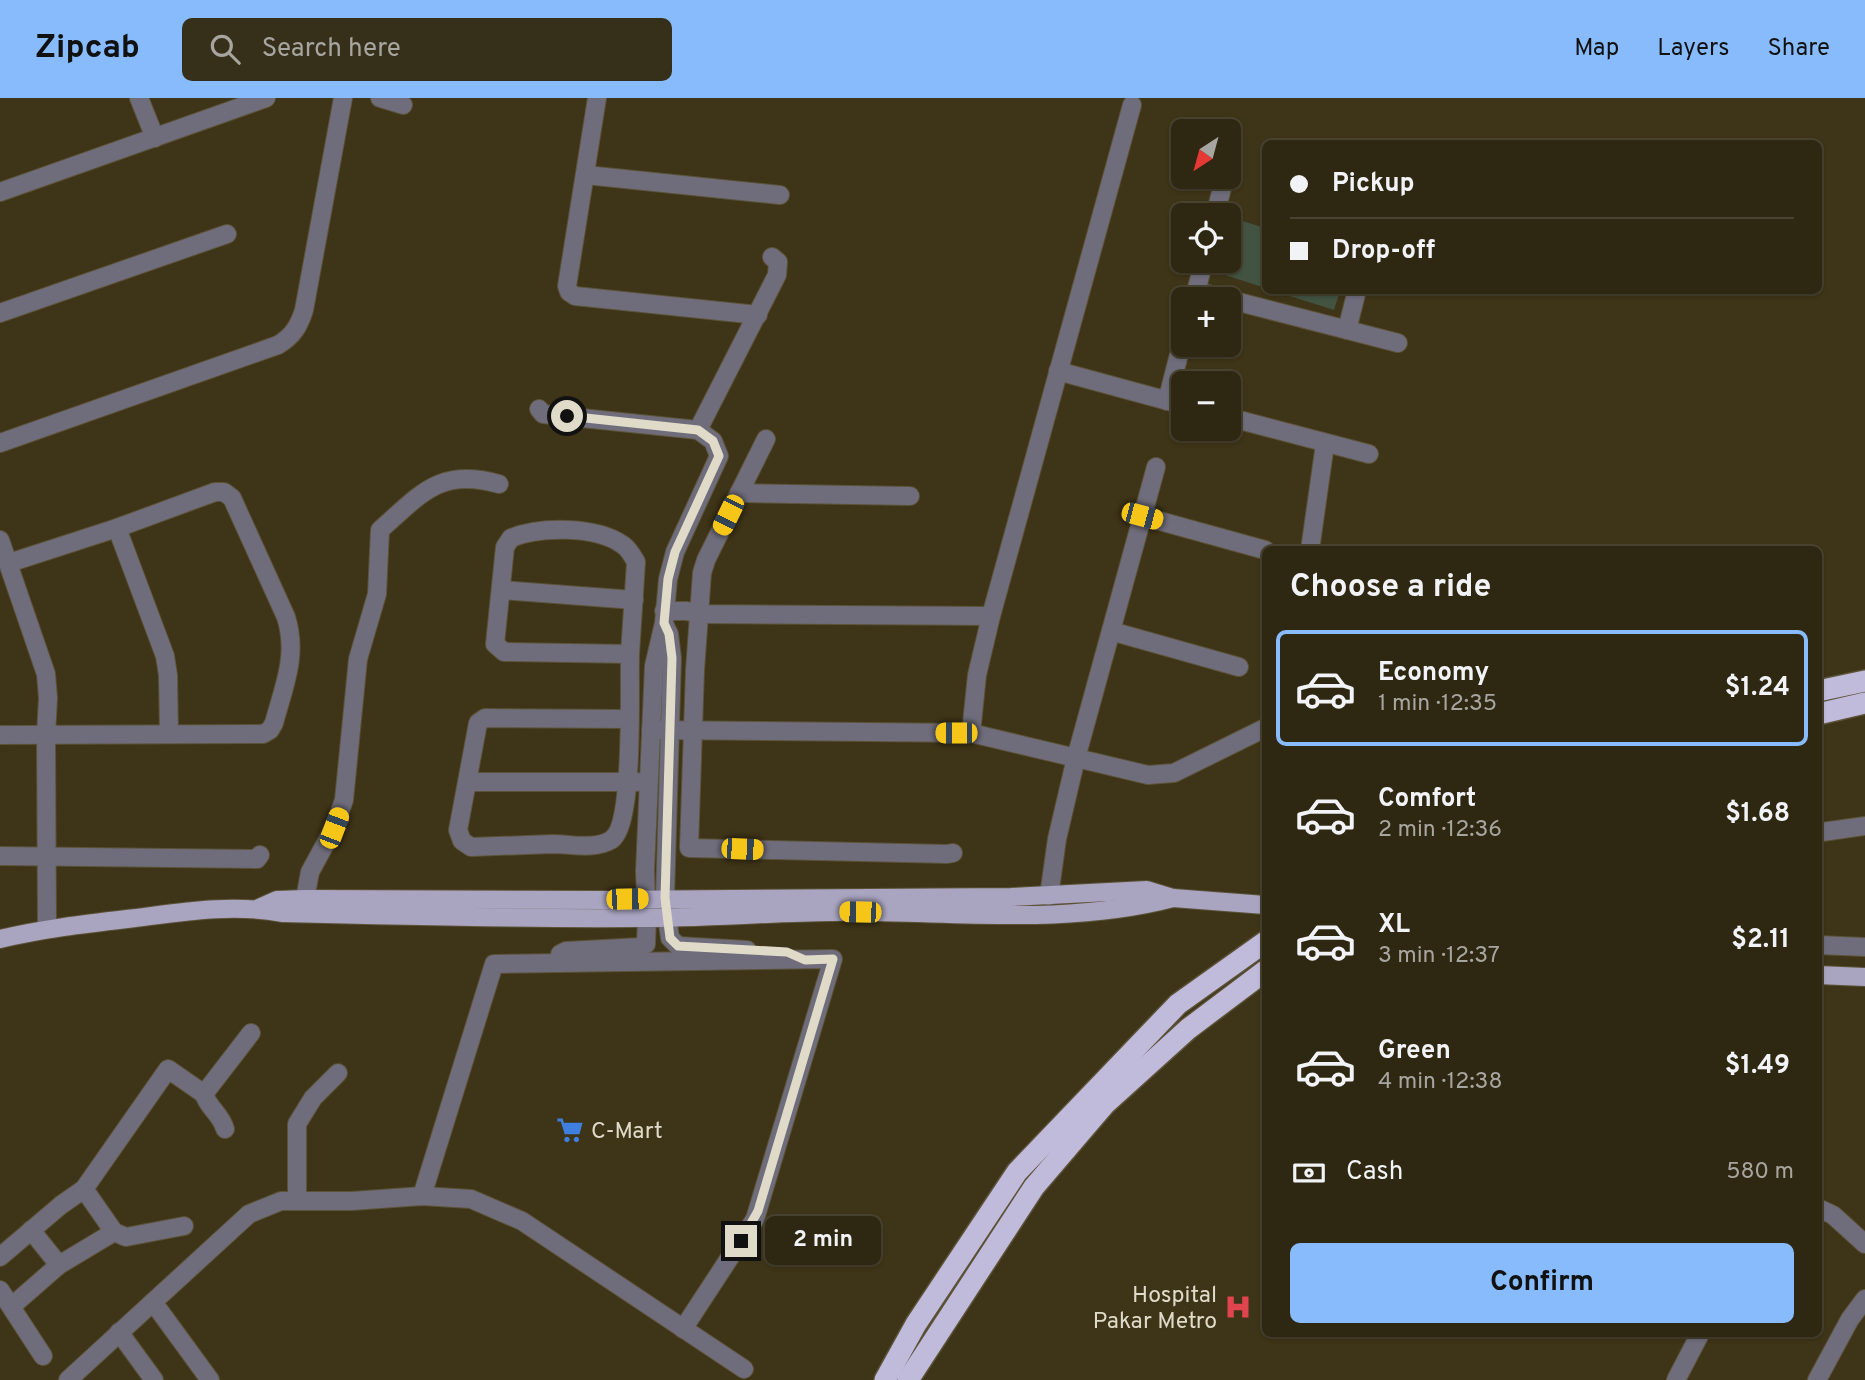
<!DOCTYPE html>
<html lang="en">
<head>
<meta charset="utf-8">
<style>
  body { margin:0; font-family:Overpass,sans-serif; background:#362f1a; color:#f1f3f6; height:100vh; display:flex; flex-direction:column; font-size:26px; white-space:nowrap }
  * { box-sizing:border-box; margin:0 }
  p { font-size:23px; color:#a7a59f }
  .icon { flex:none; width:38px; height:38px; fill:none; stroke:currentColor; stroke-width:2; stroke-linecap:round; stroke-linejoin:round }
  .map { position:relative; flex:1; overflow:hidden }
  .panel { position:absolute; left:1262px; top:448px; width:560px; height:791px; display:flex; flex-direction:column; background:#2e2711; border-radius:10px; box-shadow:0 2px 5px #0004,0 0 0 2px #494431 }
  .panel>* { flex:none }
  .top-card { position:absolute; left:1262px; top:42px; width:560px; height:154px; border-radius:10px; box-shadow:0 2px 5px #0004,0 0 0 2px #494431; display:grid; align-content:center; height:154px; padding:0 28px; background:#2e2711 }
  .needle { width:46px; rotate:216deg }
  .buttons { position:absolute; left:1171px; top:21px; display:grid; gap:14px }
  .buttons a { display:grid; place-items:center; width:70px; height:70px; border-radius:10px; background:#2e2711; box-shadow:0 2px 5px #0004,0 0 0 2px #494431; font-size:35px }
  .end { position:absolute; width:32px; height:32px; margin:-16px; border:9px solid #e0dac9; background:#111; box-shadow:0 0 0 4px #111 }
  .from { border-radius:50% }
  .bubble { position:absolute; height:49px; border-radius:10px; background:#2e2711; box-shadow:0 2px 5px #0004,0 0 0 2px #494431; font-size:23px; font-weight:700; line-height:49px; text-align:center }
  .car { position:absolute; width:21px; height:42px; margin:-21px -10px; border-radius:9px; box-shadow:0 0 5px 2px #0007; background:linear-gradient(#f5c518 24%,#345 0 40%,#f5c518 0 76%,#345 0 86%,#f5c518 0) }
  .top-card b { display:flex; align-items:center; gap:24px; height:66px; font-size:26px }
  .top-card b+b { border-top:2px solid #494431 }
  .top-card i { width:18px; height:18px; background:#f1f3f6 }
  ul { padding:0; list-style:none }
  li { display:flex; align-items:center; gap:21px; height:116px; margin:0 14px 10px; padding:0 14px; border:4px solid transparent; border-radius:10px }
  li div { flex:1 }
  li b { display:block; font-size:26px }
  li em { font-style:normal; font-weight:700 }
  li.selected { border-color:#87bbfb }
  li>.icon { width:63px; height:63px; stroke-width:1.5 }
  h2 { padding:0 28px; font-size:32px; line-height:84px }
  .pay { display:flex; align-items:center; gap:18px; height:77px; padding:0 28px; font-size:26px }
  .pay p { margin-inline-start:auto }
  .cta { display:flex; gap:14px; margin-top:auto; padding:14px 28px }
  .cta a { flex:1; height:80px; border-radius:10px; background:#87bbfb; color:#111; font-size:28px; font-weight:700; line-height:80px; text-align:center }
  header { display:flex; align-items:center; gap:42px; box-sizing:border-box; height:98px; padding:0 35px; background:#87bbfb; color:#111 }
  header strong { font-size:33px }
  nav { display:flex; gap:38px; margin-inline-start:auto; font-size:24px }
  .search { width:490px; height:63px; background:#362f1a; display:flex; align-items:center; gap:18px; box-sizing:border-box; padding:0 24px; border-radius:10px; color:#a7a59f; font-size:26px }
  .map>svg:first-child { display:block }
</style>
</head>
<body>
<header>
<strong>Zipcab</strong>
<div class="search"><svg class="icon" aria-label="search" viewBox="0 0 24 24"><circle cx="10" cy="10" r="6"/><path d="M15 15l6 6"/></svg>Search here</div>
<nav><a>Map</a><a>Layers</a><a>Share</a></nav>
</header>
<div class="map">
<svg width="1865" height="1282" viewBox="0 0 1865 1282">
  <rect width="100%" height="100%" fill="#3e3417"/>
  <!-- green -->
  <g fill="#425342">
    <path d="M1233,120L1265,130V190L1216,174L1219,163H1228L1229,134Z"/>
    <path d="M1274,193H1340L1334,212Z"/>
  </g>
  <g fill="none" stroke-linecap="round" stroke-linejoin="round">
    <!-- minor casing -->
    <g stroke="#5b5237" stroke-width="20">
      <g id="minor">
        <path d="M139,0L155,40"/>
        <path d="M380,0L403,7"/>
        <path d="M597,0L567,188L569,194L575,198L758,217"/>
        <path d="M1228,66L1230,59"/>
        <path d="M586,77L780,97"/>
        <path d="M0,94L266,0"/>
        <path d="M1215,117L1225,79"/>
        <path d="M1196,193L1398,245"/>
        <path d="M1194,201L1204,163"/>
        <path d="M0,215L227,136"/>
        <path d="M1347,232L1357,192"/>
        <path d="M1058,273L1183,307"/>
        <path d="M1167,303L1183,241"/>
        <path d="M539,311L543,316L698,332L713,343L719,358L675,454L668,481L664,525L654,568L645,773L646,801"/>
        <path d="M1228,319L1369,356"/>
        <path d="M698,332L777,177L778,164L772,159"/>
        <path d="M766,341L706,462L702,475L695,572L689,750L947,756L953,755"/>
        <path d="M0,345L278,247C293,238 299,228 304,212L343,0"/>
        <path d="M739,395L910,398"/>
        <path d="M1142,418L1265,452"/>
        <path d="M117,430L165,558L168,577L169,636"/>
        <path d="M0,442L46,576L48,600L46,637L47,830"/>
        <path d="M1310,452L1325,346"/>
        <path d="M502,492L634,502"/>
        <path d="M664,513H687L700,516L991,518"/>
        <path d="M1111,533L1239,569"/>
        <path d="M629,621L485,620L478,625L458,732L462,743L471,749C499,748 526,747 553,746C571,746 594,752 611,742C635,727 629,588 630,556L504,554L495,546L505,449L511,440C540,428 597,428 623,447C629,451 632,457 636,464L630,556"/>
        <path d="M651,632L971,635L1148,677L1174,675L1265,630"/>
        <path d="M971,635L977,577L991,518L1132,7"/>
        <path d="M0,637L263,636L270,632L274,625C284,588 298,557 286,519L232,400L224,394H215L117,430L9,465"/>
        <path d="M468,684H638"/>
        <path d="M1822,734L1865,728"/>
        <path d="M0,758L257,761L260,757"/>
        <path d="M1049,798L1057,741L1076,660L1156,369"/>
        <path d="M665,800L672,560L669,536L665,528"/>
        <path d="M305,801L310,774L334,730L344,702L358,561L377,496L380,432C421,396 440,369 499,386"/>
        <path d="M667,819L670,840L678,848L747,852"/>
        <path d="M1818,847L1865,849"/>
        <path d="M560,856L566,853L641,849L646,846L647,820"/>
        <path d="M225,1031C221,1016 208,1010 204,996L251,935"/>
        <path d="M84,1091L114,1134L126,1139L184,1128"/>
        <path d="M422,1098L494,866L833,861L755,1121L683,1231"/>
        <path d="M297,1103V1026L313,1000L338,975"/>
        <path d="M1818,1110L1833,1117L1865,1146"/>
        <path d="M31,1132L59,1167L114,1134"/>
        <path d="M0,1159L61,1107L84,1091L168,971L204,996"/>
        <path d="M0,1192L43,1258"/>
        <path d="M153,1204L210,1282"/>
        <path d="M12,1208L59,1167"/>
        <path d="M119,1234L154,1282"/>
        <path d="M68,1282L249,1116L281,1103H352L422,1098L471,1101L522,1123L744,1271"/>
        <path d="M1676,1282L1700,1236"/>
        <path d="M1817,1282L1850,1221L1865,1201"/>
      </g>
    </g>
    <!-- major casing -->
    <g stroke="#5b5237" stroke-width="20">
      <g id="major">
        <path d="M259,810L277,802L305,801L608,802L1011,799L1147,792L1173,800L1265,807"/>
        <path d="M0,841C42,831 84,826 127,821C177,815 231,805 282,815C399,818 518,821 636,820C701,820 766,815 831,814C944,812 1062,829 1173,800"/>
        <path d="M1818,877L1865,879"/>
      </g>
    </g>
    <!-- highway casing -->
    <g stroke="#5b5237" stroke-width="24">
      <g id="highway">
        <path d="M1818,593L1865,583"/>
        <path d="M1818,616L1865,605"/>
        <path d="M885,1282L916,1226L1017,1074L1178,906L1265,844"/>
        <path d="M908,1282L1034,1089L1105,1006L1188,931L1265,873"/>
      </g>
    </g>
    <!-- minor -->
    <use href="#minor" stroke="#6f6d7b" stroke-width="18"/>
    <!-- major -->
    <use href="#major" stroke="#a9a4c0" stroke-width="18"/>
    <!-- highway -->
    <use href="#highway" stroke="#c0badb" stroke-width="21"/>
  </g>
  <g fill="none" stroke-linecap="round" stroke-linejoin="round">
    <!-- route -->
    <path stroke="#e0dac9" stroke-width="9" d="M567,318L698,332L713,343L719,358L675,454L668,481L664,525L669,536L672,560L665,800L670,840L678,848L787,854L805,862L833,861L758,1113L741,1143"/>
  </g>
  <!-- icons -->
  <defs>
    <g id="supermarket-bare" transform="scale(2.1)"><path d="M-6-5.5h2.5l.6 2H6L4.5 2H-2.5L-4.4-4H-6ZM-1.5 3.2a1.3 1.3 0 1 0 .1 0ZM3 3.2a1.3 1.3 0 1 0 .1 0Z" fill="#3f7fe0" stroke="#3e3417" stroke-width="2.5" paint-order="stroke"/></g>
    <g id="hospital-bare" transform="scale(2.1)"><path d="M-5-5h3v3.5h4V-5h3V5h-3V1.5h-4V5h-3Z" fill="#e0444e" stroke="#3e3417" stroke-width="2.5" paint-order="stroke"/></g>
  </defs>
  <g fill-rule="evenodd">
    <use href="#supermarket-bare" x="570" y="1032"/>
    <use href="#hospital-bare" x="1238" y="1209"/>
  </g>
  <g text-anchor="middle" stroke-width="5" stroke-linejoin="round" paint-order="stroke">
    <!-- poi labels -->
    <g font-size="23" fill="#e0dac9" stroke="#3e3417" text-anchor="start">
      <text x="591" y="1040">C-Mart</text>
      <text x="1217" y="1204" text-anchor="end">Hospital<tspan x="1217" dy="26">Pakar Metro</tspan></text>
    </g>
  </g>
</svg>
<div class="buttons">
<a><svg class="needle" viewBox="-14 -14 28 28"><path d="M0-13l5 13h-10z" fill="#e53935"/><path d="M0 13l5-13h-10z" fill="#a7a59f"/></svg></a>
<a><svg class="icon" aria-label="locate" viewBox="0 0 24 24"><circle cx="12" cy="12" r="6"/><path d="M12 2v4M12 18v4M2 12h4M18 12h4"/></svg></a>
<a>+</a>
<a>−</a>
</div>
<i class="end from" style="left:567px;top:318px"></i>
<i class="end" style="left:741px;top:1143px"></i>
<div class="bubble" style="left:765px;top:1118px;width:116px">2 min</div>
<i class="car" style="left:728px;top:417px;rotate:206deg"></i>
<i class="car" style="left:1142px;top:418px;rotate:105deg"></i>
<i class="car" style="left:956px;top:635px;rotate:270deg"></i>
<i class="car" style="left:334px;top:730px;rotate:21deg"></i>
<i class="car" style="left:742px;top:751px;rotate:92deg"></i>
<i class="car" style="left:627px;top:801px;rotate:89deg"></i>
<i class="car" style="left:860px;top:814px;rotate:271deg"></i>
<div class="top-card">
<b><i class="from"></i>Pickup</b>
<b><i></i>Drop-off</b>
</div>
<section class="panel">
<h2>Choose a ride</h2>
<ul>
<li class="selected"><svg class="icon" aria-label="car" viewBox="0 0 24 24"><path d="M5 17H2v-5l4-1 3-4h7l3 4 3 1v5h-3M9 17h6M6 11h13"/><circle cx="7" cy="17" r="2"/><circle cx="17" cy="17" r="2"/></svg><div><b>Economy</b><p>1 min · 12:35</p></div><em>$1.24</em></li>
<li><svg class="icon" aria-label="car" viewBox="0 0 24 24"><path d="M5 17H2v-5l4-1 3-4h7l3 4 3 1v5h-3M9 17h6M6 11h13"/><circle cx="7" cy="17" r="2"/><circle cx="17" cy="17" r="2"/></svg><div><b>Comfort</b><p>2 min · 12:36</p></div><em>$1.68</em></li>
<li><svg class="icon" aria-label="car" viewBox="0 0 24 24"><path d="M5 17H2v-5l4-1 3-4h7l3 4 3 1v5h-3M9 17h6M6 11h13"/><circle cx="7" cy="17" r="2"/><circle cx="17" cy="17" r="2"/></svg><div><b>XL</b><p>3 min · 12:37</p></div><em>$2.11</em></li>
<li><svg class="icon" aria-label="car" viewBox="0 0 24 24"><path d="M5 17H2v-5l4-1 3-4h7l3 4 3 1v5h-3M9 17h6M6 11h13"/><circle cx="7" cy="17" r="2"/><circle cx="17" cy="17" r="2"/></svg><div><b>Green</b><p>4 min · 12:38</p></div><em>$1.49</em></li>
</ul>
<div class="pay"><svg class="icon" aria-label="cash" viewBox="0 0 24 24"><path d="M3 7h18v10H3z"/><circle cx="12" cy="12" r="2"/></svg>Cash<p>580 m</p></div>
<div class="cta"><a>Confirm</a></div>
</section>
</div>
</body>
</html>
